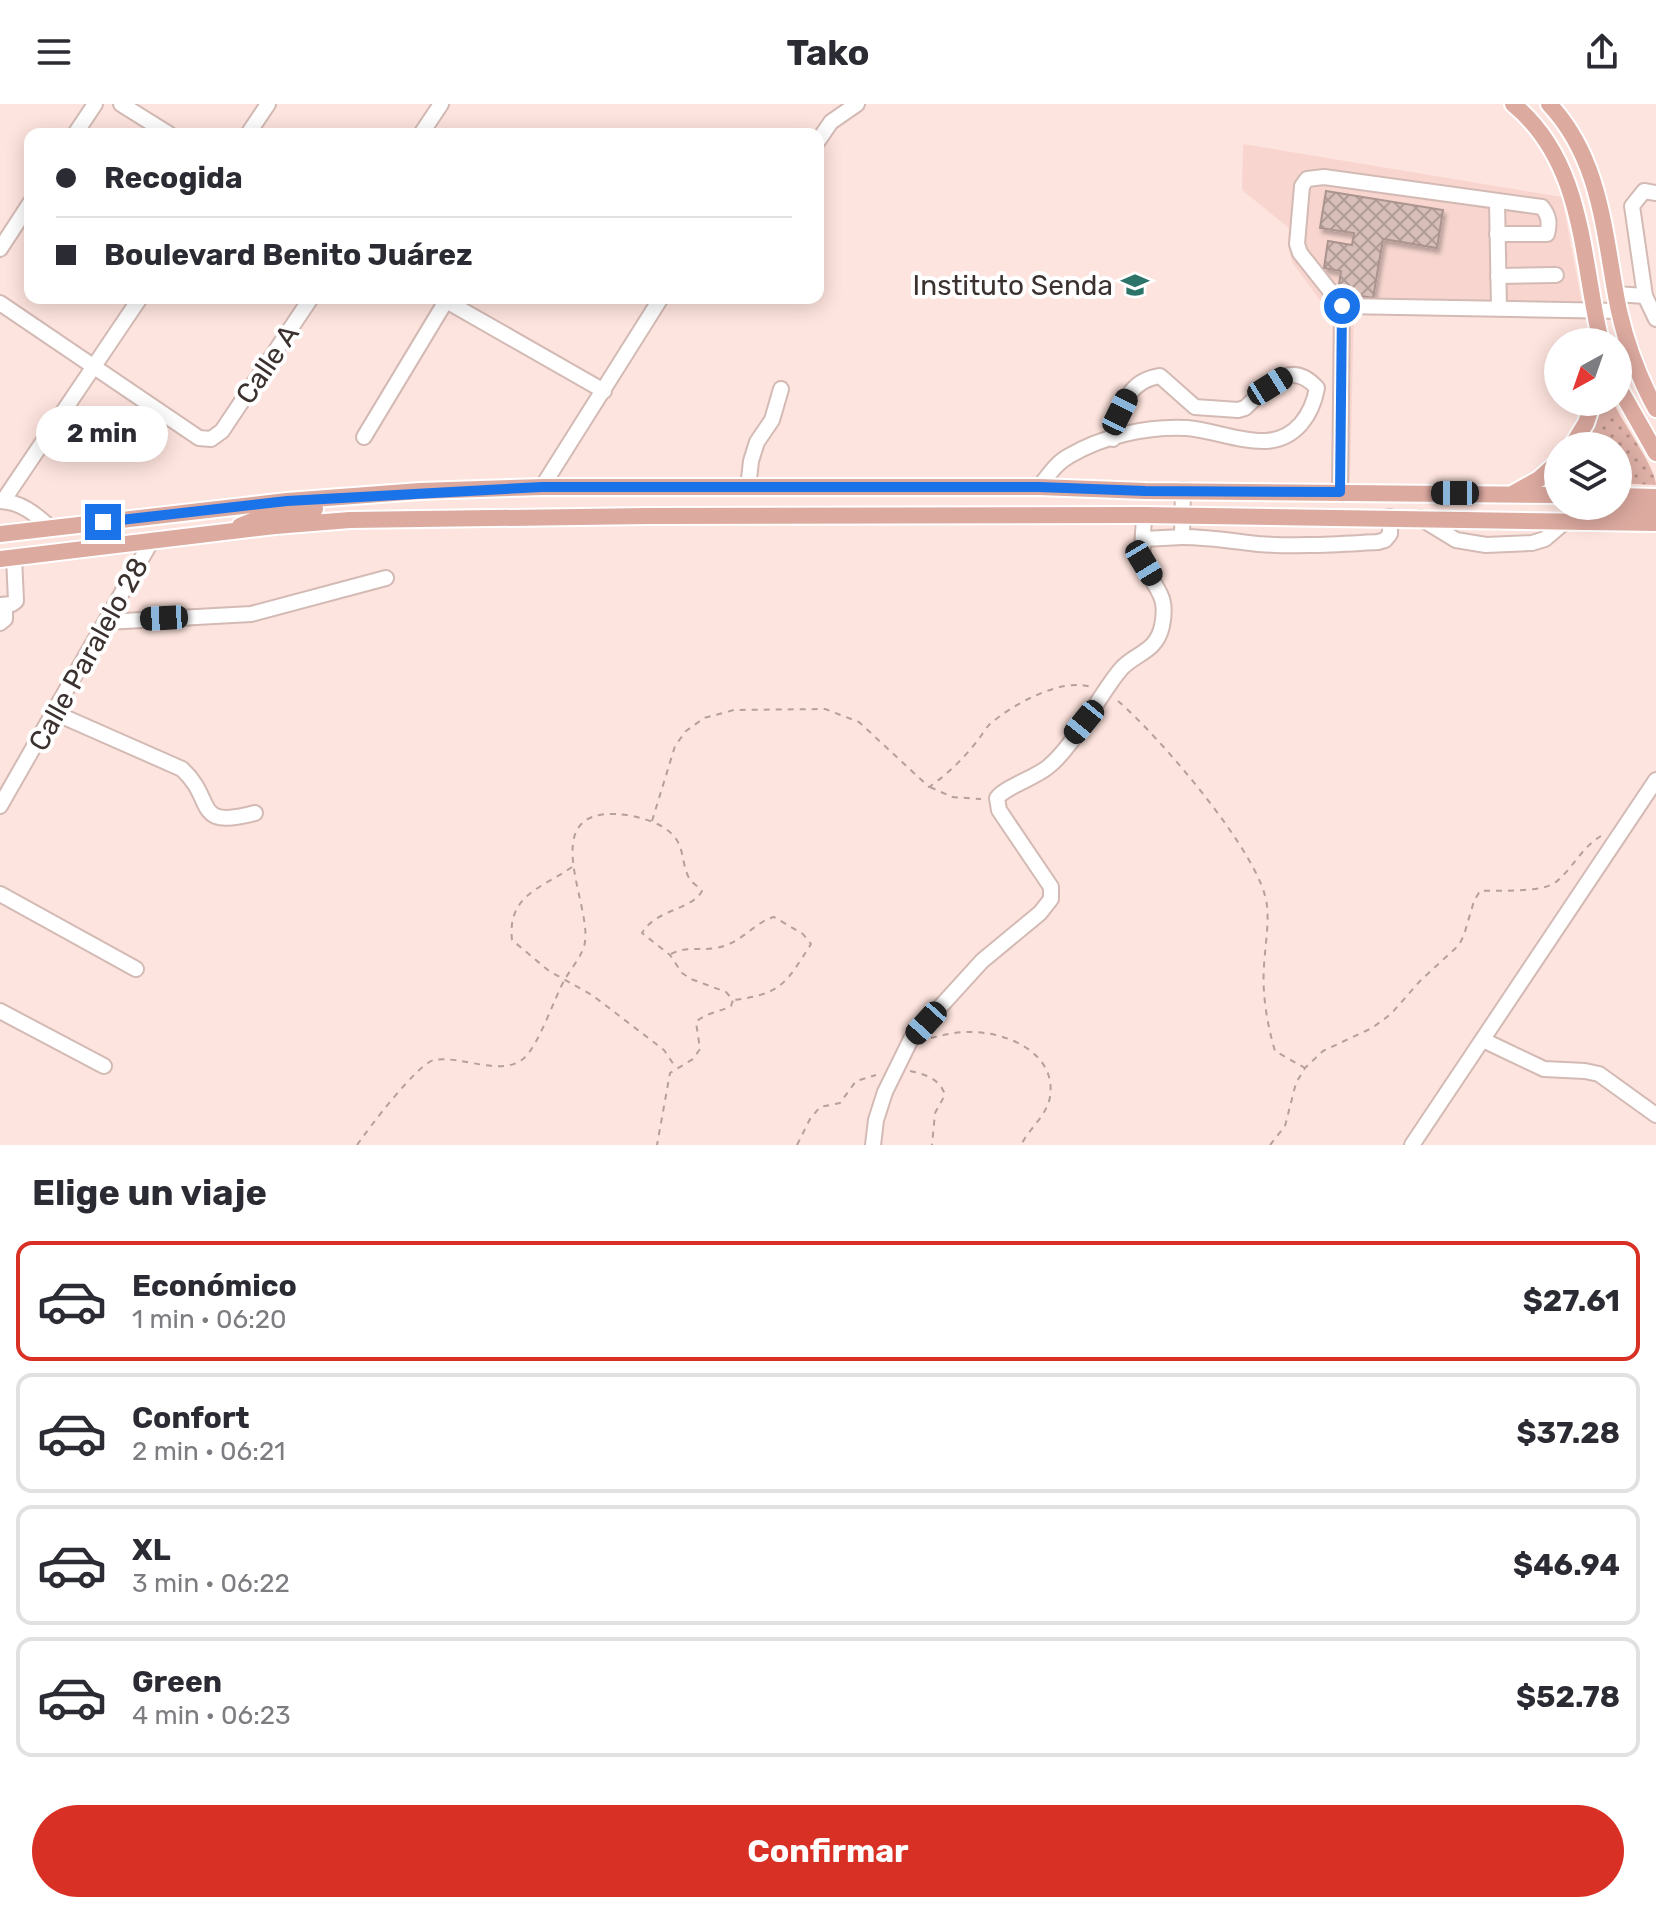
<!DOCTYPE html>
<html lang="es">
<head>
<meta charset="utf-8">
<style>
  body { margin:0; font-family:Rubik,sans-serif; background:#f7f7f7; color:#2b2b33; height:100vh; display:flex; flex-direction:column; font-size:30px; white-space:nowrap }
  * { box-sizing:border-box; margin:0 }
  p { font-size:26px; color:#7c7c81 }
  .icon { flex:none; width:44px; height:44px; fill:none; stroke:currentColor; stroke-width:2; stroke-linecap:round; stroke-linejoin:round }
  .map { position:relative; height:1041px; overflow:hidden }
  .details { display:flex; flex-direction:column; background:#fff; flex:1 }
  .details>* { flex:none }
  .banner { position:absolute; left:24px; top:24px; width:800px; height:176px; border-radius:16px; box-shadow:0 4px 20px #0003; display:grid; align-content:center; height:176px; padding:0 32px; background:#fff }
  .needle { width:52px; rotate:220deg }
  .fabs { position:absolute; left:1544px; top:224px; display:grid; gap:16px }
  .fabs a { display:grid; place-items:center; width:88px; height:88px; border-radius:50%; background:#fff; box-shadow:0 4px 20px #0003; font-size:40px }
  .end { position:absolute; width:36px; height:36px; margin:-18px; border:10px solid #1a73e8; background:#fff; box-shadow:0 0 0 4px #fff }
  .from { border-radius:50% }
  .bubble { position:absolute; height:56px; border-radius:28px; background:#fff; box-shadow:0 4px 20px #0003; font-size:26px; font-weight:700; line-height:56px; text-align:center }
  .car { position:absolute; width:24px; height:48px; margin:-24px -12px; border-radius:10px; box-shadow:0 0 6px 2px #0007; background:linear-gradient(#222 24%,#8ab4d8 0 40%,#222 0 76%,#8ab4d8 0 86%,#222 0) }
  .banner b { display:flex; align-items:center; gap:28px; height:76px; font-size:30px }
  .banner b+b { border-top:2px solid #e1e1e2 }
  .banner i { width:20px; height:20px; background:#2b2b33 }
  ul { padding:0; list-style:none }
  li { display:flex; align-items:center; gap:24px; height:120px; margin:0 16px 12px; padding:0 16px; border:4px solid #e1e1e2; border-radius:16px }
  li div { flex:1 }
  li b { display:block; font-size:30px }
  li em { font-style:normal; font-weight:700 }
  li.current { border-color:#d93025 }
  li>.icon { width:72px; height:72px; stroke-width:1.5 }
  h2 { padding:0 32px; font-size:36px; line-height:96px }
  .cta { display:flex; gap:16px; margin-top:auto; padding:16px 32px }
  .cta a { flex:1; height:92px; border-radius:48px; background:#d93025; color:#fff; font-size:32px; font-weight:700; line-height:92px; text-align:center }
  header { display:flex; justify-content:space-between; align-items:center; height:104px; padding:0 32px; background:#fff; font-size:36px; font-weight:700 }
  .map>svg:first-child { display:block }
</style>
</head>
<body>
<header><svg class="icon" aria-label="menu" viewBox="0 0 24 24"><path d="M4 6h16M4 12h16M4 18h16"/></svg>Tako<svg class="icon" aria-label="share" viewBox="0 0 24 24"><path d="M12 15V3M7 8l5-5 5 5M5 13v7h14v-7"/></svg></header>
<div class="map">
<svg width="1656" height="1041" viewBox="0 0 1656 1041">
  <defs>
    <pattern id="grass-dots" width="8" height="8" patternUnits="userSpaceOnUse" patternTransform="scale(2)"><rect width="8" height="8" fill="#dfb1a7"/><path d="M2 2h.1M6 6h.1" fill="none" stroke="#b69188" stroke-width="1.8" stroke-linecap="round"/></pattern>
    <pattern id="building-cross-hatch" width="8" height="8" patternUnits="userSpaceOnUse" patternTransform="scale(2)"><rect width="8" height="8" fill="#d7beb8"/><path d="M0 0l8 8M0 8l8-8" fill="none" stroke="#b09b96"/></pattern>
    <filter id="shadow"><feDropShadow dx="2.5" dy="4.5" stdDeviation="2" flood-color="#0004"/></filter>
  </defs>
  <rect width="100%" height="100%" fill="#fee4de"/>
  <!-- built -->
  <path fill="#f8d6cf" d="M1243,40L1562,93L1584,211L1354,210L1350,377H1333L1335,217L1292,158L1288,142L1289,124L1242,86Z"/>
  <!-- grass -->
  <path fill="url(#grass-dots)" d="M1600,298H1613C1622,318 1656,364 1656,381L1618,379V342H1580L1588,332Z"/>
  <!-- building -->
  <path fill="url(#building-cross-hatch)" stroke="#ac948e" stroke-width="2" filter="url(#shadow)" d="M1326,87L1443,106L1437,144L1383,135L1373,194L1338,188L1341,167L1324,164L1328,137L1352,141L1354,129L1320,124Z"/>
  <g fill="none" stroke-linecap="round" stroke-linejoin="round">
    <!-- minor casing -->
    <g stroke="#d3bab4" stroke-width="18">
      <g id="minor">
        <path d="M121,0L169,30"/>
        <path d="M75,30L95,0"/>
        <path d="M248,30L268,0"/>
        <path d="M421,30L441,0"/>
        <path d="M818,37L831,18L857,0"/>
        <path d="M1497,97L1499,204"/>
        <path d="M0,145L30,99"/>
        <path d="M1498,172L1556,171"/>
        <path d="M1616,190L1645,192L1656,215"/>
        <path d="M1645,192L1632,102L1644,87L1656,89"/>
        <path d="M441,194L604,287"/>
        <path d="M0,199L199,334L211,335L222,327L311,194"/>
        <path d="M1342,202L1300,149L1297,140L1302,82L1307,75L1324,73L1542,103C1549,112 1550,119 1547,130H1497"/>
        <path d="M364,333L446,197"/>
        <path d="M542,383L661,194"/>
        <path d="M1039,383C1048,372 1056,359 1069,352C1103,332 1147,322 1187,324C1212,326 1240,338 1266,337C1296,335 1312,311 1317,284C1290,254 1268,282 1245,304L1238,306L1195,303L1160,272C1126,277 1121,305 1113,335"/>
        <path d="M748,384L751,357L757,338L772,316L781,285"/>
        <path d="M1340,388L1342,202L1619,207"/>
        <path d="M0,397C22,398 35,410 51,424"/>
        <path d="M3,397L140,194"/>
        <path d="M1420,414L1456,436L1486,441L1532,439L1545,435L1566,417"/>
        <path d="M1182,433C1208,433 1232,437 1258,440C1298,443 1338,440 1378,438L1385,436L1390,430V413"/>
        <path d="M1144,435L1182,433L1183,386"/>
        <path d="M0,501L12,500L16,497L14,453"/>
        <path d="M106,518L251,510L386,474"/>
        <path d="M0,519L5,515V501"/>
        <path d="M55,609L182,665C216,696 192,726 255,709"/>
        <path d="M0,702L151,438"/>
        <path d="M0,790L136,865"/>
        <path d="M0,907L104,962"/>
        <path d="M1483,936L1544,965L1585,967L1599,970L1656,1011"/>
        <path d="M873,1041L876,1016L885,988L911,935L982,857L1040,809L1051,795V783L999,706L997,694C1005,683 1035,674 1048,663C1076,640 1098,592 1121,565C1135,549 1156,549 1162,522C1169,488 1153,486 1145,460C1140,446 1144,425 1144,411"/>
        <path d="M1412,1041L1656,676"/>
      </g>
    </g>
    <!-- major casing -->
    <g stroke="#fff" stroke-width="20">
      <g id="major">
        <path d="M1513,0C1585,59 1581,155 1601,238"/>
        <path d="M1549,0C1603,57 1604,135 1619,207C1627,242 1639,274 1656,305"/>
        <path d="M1618,282L1656,349"/>
        <path d="M1572,342L1586,319L1593,298"/>
        <path d="M1514,389L1539,375L1558,358"/>
        <path d="M1618,392L1656,393"/>
        <path d="M1581,418C1604,399 1627,405 1656,406"/>
        <path d="M240,422L262,413L315,405"/>
        <path d="M0,430L287,397L420,387L542,383H1039L1145,387L1558,391"/>
        <path d="M0,455L275,422L350,416L648,412L1144,411L1656,419"/>
      </g>
    </g>
    <!-- path -->
    <g stroke="#b4a09c" stroke-width="2" stroke-dasharray="6 6" stroke-linecap="butt">
      <path d="M1118,597C1157,630 1263,752 1267,802C1269,822 1265,842 1264,862C1262,890 1267,920 1275,947L1305,964"/>
      <path d="M930,683L952,693L981,695"/>
      <path d="M652,717L675,642L686,627L704,614L734,606L825,605L859,618L929,683C948,670 964,654 978,636C982,631 985,625 989,621C1011,601 1062,573 1091,583"/>
      <path d="M572,763C542,784 507,791 512,836L549,867L592,891L664,946L676,964"/>
      <path d="M671,850C686,842 700,847 716,844C743,839 754,818 774,813L803,830L811,840C786,879 782,890 734,896"/>
      <path d="M931,934C942,931 956,928 968,928C1005,927 1057,948 1050,993C1047,1011 1029,1025 1021,1041"/>
      <path d="M910,967C925,970 940,975 945,991L935,1009L932,1041"/>
      <path d="M357,1041C369,1024 417,960 434,956C460,951 501,973 523,955C539,942 554,894 565,875C572,863 583,851 585,838C591,799 537,707 616,710C634,711 659,717 672,730C685,743 681,759 689,774C692,779 699,783 702,787C692,806 656,805 642,829L670,851L682,869L691,875L726,888L733,896L731,902C720,908 705,909 696,918L700,945L693,955L670,969L657,1041"/>
      <path d="M797,1041L810,1015L820,1003L840,999L856,977L876,971"/>
      <path d="M1270,1041L1285,1022L1296,979L1305,964L1323,947L1372,924L1391,910L1420,877L1459,841L1464,831L1474,797L1480,787C1499,786 1542,789 1556,778C1573,764 1582,743 1601,732"/>
    </g>
    <!-- minor -->
    <use href="#minor" stroke="#fff" stroke-width="14"/>
    <!-- major -->
    <use href="#major" stroke="#ddaaa0" stroke-width="16"/>
  </g>
  <g fill="none" stroke-linecap="round" stroke-linejoin="round">
    <!-- route -->
    <path stroke="#1a73e8" stroke-width="10" d="M103,418L287,397L542,383H1039L1145,387L1340,388L1342,202"/>
  </g>
  <!-- icons -->
  <defs>
    <g id="school-bare" transform="scale(2.16)"><path d="M0-5L7-2L0 1L-7-2ZM-4 1L0 2.5L4 1V4Q0 6-4 4Z" fill="#2c7369" stroke="#fff" stroke-width="2.5" paint-order="stroke"/></g>
  </defs>
  <g fill-rule="evenodd">
    <use href="#school-bare" x="1135" y="181"/>
  </g>
  <g text-anchor="middle" stroke-width="8" stroke-linejoin="round" paint-order="stroke">
    <!-- poi labels -->
    <g font-size="28" fill="#3b312f" stroke="#fff" text-anchor="end">
      <text x="1113" y="191">Instituto Senda</text>
    </g>
    <!-- street labels -->
    <g font-size="28" fill="#3b312f" stroke="#fff">
      <text transform="translate(267 260) rotate(-56)" y="10">Calle A</text>
      <text transform="translate(88 550) rotate(-61)" y="10">Calle Paralelo 28</text>
    </g>
  </g>
</svg>
<div class="fabs">
<a><svg class="needle" viewBox="-14 -14 28 28"><path d="M0-13l5 13h-10z" fill="#e53935"/><path d="M0 13l5-13h-10z" fill="#7c7c81"/></svg></a>
<a><svg class="icon" aria-label="layers" viewBox="0 0 24 24"><path d="M12 4l9 5-9 5-9-5zM3 14l9 5 9-5"/></svg></a>
</div>
<i class="end from" style="left:1342px;top:202px"></i>
<i class="end" style="left:103px;top:418px"></i>
<div class="bubble" style="left:36px;top:302px;width:132px">2 min</div>
<i class="car" style="left:1270px;top:282px;rotate:58deg"></i>
<i class="car" style="left:1120px;top:308px;rotate:26deg"></i>
<i class="car" style="left:1455px;top:389px;rotate:270deg"></i>
<i class="car" style="left:1144px;top:459px;rotate:149deg"></i>
<i class="car" style="left:164px;top:514px;rotate:267deg"></i>
<i class="car" style="left:1084px;top:618px;rotate:219deg"></i>
<i class="car" style="left:926px;top:919px;rotate:222deg"></i>
<div class="banner">
<b><i class="from"></i>Recogida</b>
<b><i></i>Boulevard Benito Juárez</b>
</div>
</div>
<section class="details">
<h2>Elige un viaje</h2>
<ul>
<li class="current"><svg class="icon" aria-label="car" viewBox="0 0 24 24"><path d="M5 17H2v-5l4-1 3-4h7l3 4 3 1v5h-3M9 17h6M6 11h13"/><circle cx="7" cy="17" r="2"/><circle cx="17" cy="17" r="2"/></svg><div><b>Económico</b><p>1 min · 06:20</p></div><em>$27.61</em></li>
<li><svg class="icon" aria-label="car" viewBox="0 0 24 24"><path d="M5 17H2v-5l4-1 3-4h7l3 4 3 1v5h-3M9 17h6M6 11h13"/><circle cx="7" cy="17" r="2"/><circle cx="17" cy="17" r="2"/></svg><div><b>Confort</b><p>2 min · 06:21</p></div><em>$37.28</em></li>
<li><svg class="icon" aria-label="car" viewBox="0 0 24 24"><path d="M5 17H2v-5l4-1 3-4h7l3 4 3 1v5h-3M9 17h6M6 11h13"/><circle cx="7" cy="17" r="2"/><circle cx="17" cy="17" r="2"/></svg><div><b>XL</b><p>3 min · 06:22</p></div><em>$46.94</em></li>
<li><svg class="icon" aria-label="car" viewBox="0 0 24 24"><path d="M5 17H2v-5l4-1 3-4h7l3 4 3 1v5h-3M9 17h6M6 11h13"/><circle cx="7" cy="17" r="2"/><circle cx="17" cy="17" r="2"/></svg><div><b>Green</b><p>4 min · 06:23</p></div><em>$52.78</em></li>
</ul>
<div class="cta"><a>Confirmar</a></div>
</section>
</body>
</html>
